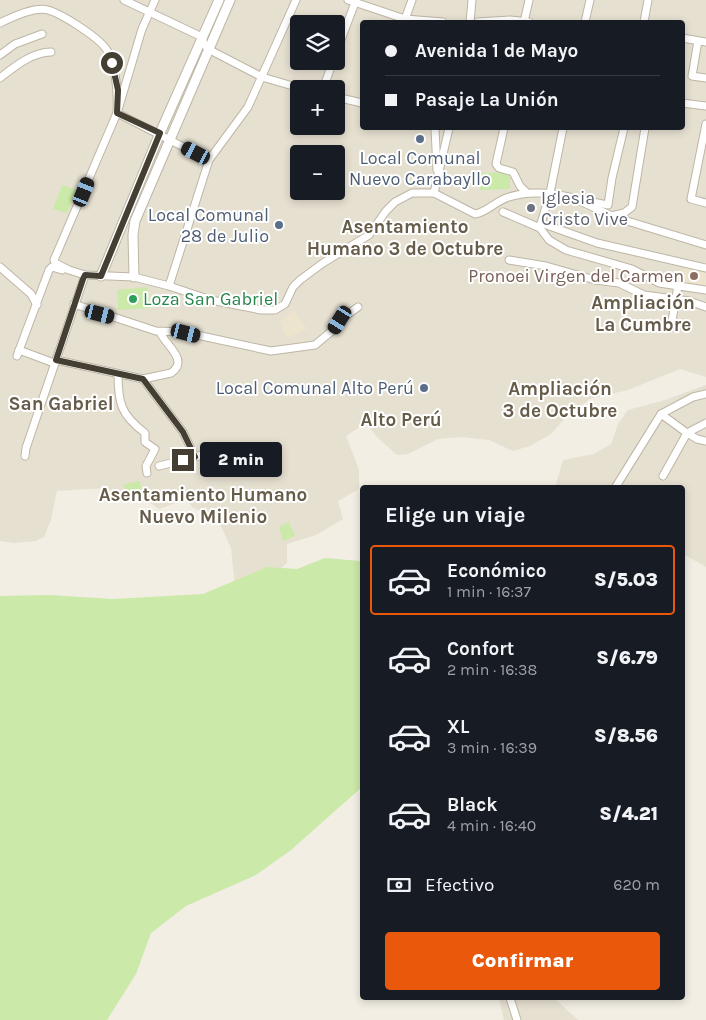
<!DOCTYPE html>
<html lang="es">
<head>
<meta charset="utf-8">
<style>
  body { margin:0; font-family:Karla,sans-serif; background:#20242c; color:#f1f3f6; height:100vh; display:flex; flex-direction:column; font-size:19px; white-space:nowrap }
  * { box-sizing:border-box; margin:0 }
  p { font-size:16px; color:#9ea1a6 }
  .icon { flex:none; width:28px; height:28px; fill:none; stroke:currentColor; stroke-width:2; stroke-linecap:round; stroke-linejoin:round }
  .map { position:relative; flex:1; overflow:hidden }
  .panel { position:absolute; left:360px; top:485px; width:325px; height:515px; display:flex; flex-direction:column; background:#171b24; border-radius:5px; box-shadow:0 2px 8px #0003 }
  .panel>* { flex:none }
  .banner { position:absolute; left:360px; top:20px; width:325px; height:110px; border-radius:5px; box-shadow:0 2px 8px #0003; display:grid; align-content:center; height:110px; padding:0 25px; background:#171b24 }
  .fabs { position:absolute; left:290px; top:15px; display:grid; gap:10px }
  .fabs a { display:grid; place-items:center; width:55px; height:55px; border-radius:5px; background:#171b24; box-shadow:0 2px 8px #0003; font-size:25px }
  .end { position:absolute; width:22px; height:22px; margin:-11px; border:6px solid #443e33; background:#fff; box-shadow:0 0 0 2px #fff }
  .from { border-radius:50% }
  .bubble { position:absolute; height:35px; border-radius:5px; background:#171b24; box-shadow:0 2px 8px #0003; font-size:16px; font-weight:800; line-height:35px; text-align:center }
  .car { position:absolute; width:15px; height:30px; margin:-15px -8px; border-radius:6px; box-shadow:0 0 4px 1px #0007; background:linear-gradient(#222 24%,#8ab4d8 0 40%,#222 0 76%,#8ab4d8 0 86%,#222 0) }
  .banner b { display:flex; align-items:center; gap:18px; height:48px; font-size:19px }
  .banner b+b { border-top:1px solid #363941 }
  .banner i { width:12px; height:12px; background:#f1f3f6 }
  ul { padding:0; list-style:none }
  li { display:flex; align-items:center; gap:15px; height:70px; margin:0 10px 8px; padding:0 15px; border:2px solid transparent; border-radius:5px }
  li div { flex:1 }
  li b { display:block; font-size:19px }
  li em { font-style:normal; font-weight:800 }
  li.current { border-color:#ea580c }
  li>.icon { width:45px; height:45px; stroke-width:1.5 }
  h2 { padding:0 25px; font-size:22px; line-height:60px }
  .pay { display:flex; align-items:center; gap:12px; height:55px; padding:0 25px; font-size:19px }
  .pay p { margin-inline-start:auto }
  .primary-button { display:flex; gap:10px; margin-top:auto; padding:10px 25px }
  .primary-button a { flex:1; height:58px; border-radius:5px; background:#ea580c; color:#fff; font-size:20px; font-weight:800; line-height:58px; text-align:center }
  .map>svg:first-child { display:block }
</style>
</head>
<body>
<div class="map">
<svg width="706" height="1020" viewBox="0 0 706 1020">
  <rect width="100%" height="100%" fill="#f2eee3"/>
  <!-- residential -->
  <g fill="#e6e0d1" fill-rule="evenodd">
    <path d="M0,0H706V377L680,369L628,390L590,399L566,417L551,434L530,446L513,451L489,440L462,437L438,439L408,454L397,455L377,437L366,423L346,436L359,469V489L338,501L343,519L316,535L287,544V563L271,576L235,587L231,548L218,520L192,507L187,499L159,509L148,501H127L106,488L57,491L51,520L44,537L36,541L14,543L0,541ZM362,22H682V128H362ZM299,24H336V61H299ZM299,89H336V126H299ZM299,154H336V191H299Z"/>
    <path d="M706,385V567L683,554L682,488H555L563,460L594,454L611,444L618,424L628,410L665,400Z"/>
    <path d="M499,998H554L578,1020H504Z"/>
  </g>
  <!-- education -->
  <g fill="#ece4cc">
    <path d="M685,264L706,270V288L681,282Z"/>
    <path d="M294,310L307,329L287,338L280,321Z"/>
  </g>
  <!-- green -->
  <g fill="#cbe9a9">
    <path d="M510,172V189L480,190V173Z"/>
    <path d="M62,185L76,190L67,213L53,209Z"/>
    <path d="M148,287L150,308L118,310L117,290Z"/>
    <path d="M140,481L142,494L126,497L124,484Z"/>
    <path d="M289,522L295,536L283,541L279,527Z"/>
    <path d="M325,558L360,561L362,564V787L291,850L256,875L186,906L151,933L136,974L107,1020H0V596L50,595L113,599L203,594L267,567L297,569Z"/>
  </g>
  <g fill="none" stroke-linecap="round" stroke-linejoin="round">
    <!-- minor casing -->
    <g stroke="#beb6a5" stroke-width="9">
      <g id="minor">
        <path d="M124,0L202,37L204,44L208,49L262,77L303,89"/>
        <path d="M155,0L142,29L117,113L54,260L55,263L69,270L85,275L134,277L169,286L211,300L261,310H275L285,304L293,287L300,280L323,263L369,235L386,211L395,202L412,193H434L475,214C488,212 495,201 509,197C542,186 576,200 608,205L612,178L624,128"/>
        <path d="M348,0L405,19L443,22"/>
        <path d="M404,22L412,0"/>
        <path d="M470,22L472,0"/>
        <path d="M478,22L510,20L529,22"/>
        <path d="M524,22L529,0"/>
        <path d="M585,22L590,0"/>
        <path d="M644,22L648,0"/>
        <path d="M0,23C12,17 35,6 48,10C62,14 102,39 108,52C117,71 118,93 117,113L209,160"/>
        <path d="M682,38L706,42"/>
        <path d="M698,41L692,76L706,78"/>
        <path d="M336,53L356,0"/>
        <path d="M0,55L15,44L42,34"/>
        <path d="M0,78C14,67 32,52 51,52"/>
        <path d="M323,89L333,61"/>
        <path d="M336,97L362,103"/>
        <path d="M682,103L706,106"/>
        <path d="M706,124L691,199L706,203"/>
        <path d="M435,128L437,170"/>
        <path d="M504,128L496,164L499,168L513,172L520,186L527,193"/>
        <path d="M434,193L449,128"/>
        <path d="M578,200L614,217L706,245"/>
        <path d="M503,212L540,228L549,240L566,250L632,269L659,283L706,290"/>
        <path d="M611,216L624,213L632,207L645,128"/>
        <path d="M541,223L597,243L706,268"/>
        <path d="M540,227L550,193L563,128"/>
        <path d="M509,260L546,266L595,280L619,283L644,295L689,301L706,307"/>
        <path d="M0,267L31,294L37,305"/>
        <path d="M169,286L209,160L248,107L296,0"/>
        <path d="M74,304L156,331L183,332L271,351L315,345L333,330L340,320L358,307"/>
        <path d="M671,327L678,285"/>
        <path d="M19,350L54,363"/>
        <path d="M17,356L49,270L52,267L62,270"/>
        <path d="M56,360L143,379L171,373C190,360 165,345 160,332"/>
        <path d="M118,374C118,403 121,415 145,433V442L155,449L146,466L147,473"/>
        <path d="M143,379L183,432L195,457"/>
        <path d="M661,414L687,433L706,423"/>
        <path d="M25,456L26,448L85,275"/>
        <path d="M159,466L230,448"/>
        <path d="M663,476L687,433L697,439L706,441"/>
        <path d="M615,488L661,414L693,397L706,394"/>
        <path d="M510,998L517,1020"/>
      </g>
    </g>
    <!-- tertiary casing -->
    <g stroke="#beb6a5" stroke-width="11">
      <g id="tertiary">
        <path d="M101,276L160,133L219,0"/>
        <path d="M134,277L133,235L135,221L230,0"/>
      </g>
    </g>
    <!-- minor -->
    <use href="#minor" stroke="#fff" stroke-width="7"/>
    <!-- tertiary -->
    <use href="#tertiary" stroke="#fff" stroke-width="9"/>
  </g>
  <g fill="none" stroke-linecap="round" stroke-linejoin="round">
    <!-- route -->
    <path stroke="#443e33" stroke-width="6" d="M112,63L118,90L117,113L160,133L101,276L85,275L83,279L56,360L143,379L183,432L195,457L183,460"/>
  </g>
  <!-- markers -->
  <g fill="#5c6f8a" stroke="#fff" stroke-width="2">
    <circle cx="420" cy="139" r="5"/>
    <circle cx="279" cy="225" r="5"/>
    <circle cx="424" cy="388" r="5"/>
  </g>
  <circle fill="#6b7280" stroke="#fff" stroke-width="2" cx="531" cy="208" r="5"/>
  <circle fill="#8d6e63" stroke="#fff" stroke-width="2" cx="694" cy="276" r="5"/>
  <circle fill="#2e9e5b" stroke="#fff" stroke-width="2" cx="133" cy="299" r="5"/>
  <g text-anchor="middle" stroke-width="4" stroke-linejoin="round" paint-order="stroke">
    <!-- service labels -->
    <g font-size="18" fill="#4e5e75" stroke="#fff" text-anchor="end">
      <text x="420" y="164" text-anchor="middle">Local Comunal<tspan x="420" dy="21">Nuevo Carabayllo</tspan></text>
      <text x="269" y="221">Local Comunal<tspan x="269" dy="21">28 de Julio</tspan></text>
      <text x="414" y="394">Local Comunal Alto Perú</text>
    </g>
    <!-- worship labels -->
    <g font-size="18" fill="#5b616d" stroke="#fff" text-anchor="start">
      <text x="541" y="204">Iglesia<tspan x="541" dy="21">Cristo Vive</tspan></text>
    </g>
    <!-- education labels -->
    <g font-size="18" fill="#785e54" stroke="#fff" text-anchor="end">
      <text x="684" y="282">Pronoei Virgen del Carmen</text>
    </g>
    <!-- leisure labels -->
    <g font-size="18" fill="#27864d" stroke="#fff" text-anchor="start">
      <text x="143" y="305">Loza San Gabriel</text>
    </g>
    <!-- neighbourhood labels -->
    <g font-size="19" font-weight="bold" fill="#675c4a" stroke="#fff">
      <text x="405" y="233">Asentamiento<tspan x="405" dy="22">Humano 3 de Octubre</tspan></text>
      <text x="643" y="309">Ampliación<tspan x="643" dy="22">La Cumbre</tspan></text>
      <text x="560" y="395">Ampliación<tspan x="560" dy="22">3 de Octubre</tspan></text>
      <text x="61" y="410">San Gabriel</text>
      <text x="401" y="426">Alto Perú</text>
      <text x="203" y="501">Asentamiento Humano<tspan x="203" dy="22">Nuevo Milenio</tspan></text>
    </g>
  </g>
</svg>
<div class="fabs">
<a><svg class="icon" aria-label="layers" viewBox="0 0 24 24"><path d="M12 4l9 5-9 5-9-5zM3 14l9 5 9-5"/></svg></a>
<a>+</a>
<a>−</a>
</div>
<i class="end from" style="left:112px;top:63px"></i>
<i class="end" style="left:183px;top:460px"></i>
<div class="bubble" style="left:200px;top:442px;width:82px">2 min</div>
<i class="car" style="left:196px;top:153px;rotate:297deg"></i>
<i class="car" style="left:84px;top:192px;rotate:22deg"></i>
<i class="car" style="left:100px;top:314px;rotate:104deg"></i>
<i class="car" style="left:340px;top:320px;rotate:212deg"></i>
<i class="car" style="left:186px;top:333px;rotate:104deg"></i>
<div class="banner">
<b><i class="from"></i>Avenida 1 de Mayo</b>
<b><i></i>Pasaje La Unión</b>
</div>
<section class="panel">
<h2>Elige un viaje</h2>
<ul>
<li class="current"><svg class="icon" aria-label="car" viewBox="0 0 24 24"><path d="M5 17H2v-5l4-1 3-4h7l3 4 3 1v5h-3M9 17h6M6 11h13"/><circle cx="7" cy="17" r="2"/><circle cx="17" cy="17" r="2"/></svg><div><b>Económico</b><p>1 min · 16:37</p></div><em>S/5.03</em></li>
<li><svg class="icon" aria-label="car" viewBox="0 0 24 24"><path d="M5 17H2v-5l4-1 3-4h7l3 4 3 1v5h-3M9 17h6M6 11h13"/><circle cx="7" cy="17" r="2"/><circle cx="17" cy="17" r="2"/></svg><div><b>Confort</b><p>2 min · 16:38</p></div><em>S/6.79</em></li>
<li><svg class="icon" aria-label="car" viewBox="0 0 24 24"><path d="M5 17H2v-5l4-1 3-4h7l3 4 3 1v5h-3M9 17h6M6 11h13"/><circle cx="7" cy="17" r="2"/><circle cx="17" cy="17" r="2"/></svg><div><b>XL</b><p>3 min · 16:39</p></div><em>S/8.56</em></li>
<li><svg class="icon" aria-label="car" viewBox="0 0 24 24"><path d="M5 17H2v-5l4-1 3-4h7l3 4 3 1v5h-3M9 17h6M6 11h13"/><circle cx="7" cy="17" r="2"/><circle cx="17" cy="17" r="2"/></svg><div><b>Black</b><p>4 min · 16:40</p></div><em>S/4.21</em></li>
</ul>
<div class="pay"><svg class="icon" aria-label="cash" viewBox="0 0 24 24"><path d="M3 7h18v10H3z"/><circle cx="12" cy="12" r="2"/></svg>Efectivo<p>620 m</p></div>
<div class="primary-button"><a>Confirmar</a></div>
</section>
</div>
</body>
</html>
